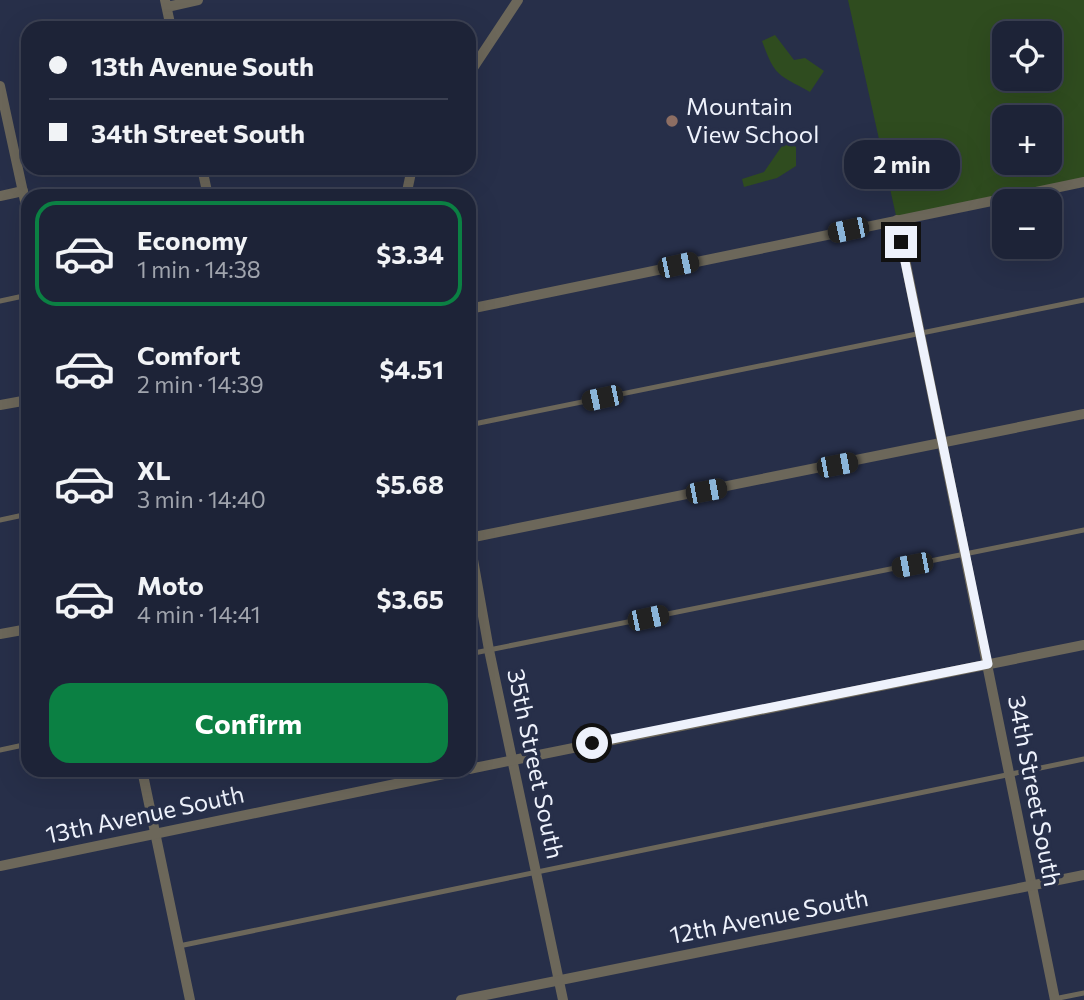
<!DOCTYPE html>
<html lang="en">
<head>
<meta charset="utf-8">
<style>
  body { margin:0; font-family:Commissioner,sans-serif; background:#252b3f; color:#f1f3f6; height:100vh; display:flex; flex-direction:column; font-size:26px; white-space:nowrap }
  * { box-sizing:border-box; margin:0 }
  p { font-size:23px; color:#a0a4ad }
  .icon { flex:none; width:38px; height:38px; fill:none; stroke:currentColor; stroke-width:2; stroke-linecap:round; stroke-linejoin:round }
  .map { position:relative; flex:1; overflow:hidden }
  .drawer { position:absolute; left:21px; top:189px; width:455px; height:588px; display:flex; flex-direction:column; background:#1d2337; border-radius:21px; box-shadow:0 7px 28px #0002,0 0 0 2px #3b4052 }
  .drawer>* { flex:none }
  .hud { position:absolute; left:21px; top:21px; width:455px; height:154px; border-radius:21px; box-shadow:0 7px 28px #0002,0 0 0 2px #3b4052; display:grid; align-content:center; height:154px; padding:0 28px; background:#1d2337 }
  .tools { position:absolute; left:992px; top:21px; display:grid; gap:14px }
  .tools a { display:grid; place-items:center; width:70px; height:70px; border-radius:14px; background:#1d2337; box-shadow:0 7px 28px #0002,0 0 0 2px #3b4052; font-size:35px }
  .end { position:absolute; width:32px; height:32px; margin:-16px; border:9px solid #eef2fc; background:#111; box-shadow:0 0 0 4px #111 }
  .from { border-radius:50% }
  .bubble { position:absolute; height:49px; border-radius:21px; background:#1d2337; box-shadow:0 7px 28px #0002,0 0 0 2px #3b4052; font-size:23px; font-weight:700; line-height:49px; text-align:center }
  .car { position:absolute; width:21px; height:42px; margin:-21px -10px; border-radius:9px; box-shadow:0 0 5px 2px #0007; background:linear-gradient(#222 24%,#8ab4d8 0 40%,#222 0 76%,#8ab4d8 0 86%,#222 0) }
  .hud b { display:flex; align-items:center; gap:24px; height:66px; font-size:26px }
  .hud b+b { border-top:2px solid #3b4052 }
  .hud i { width:18px; height:18px; background:#f1f3f6 }
  ul { padding:12px 0 0; list-style:none }
  li { display:flex; align-items:center; gap:21px; height:105px; margin:0 14px 10px; padding:0 14px; border:4px solid transparent; border-radius:21px }
  li div { flex:1 }
  li b { display:block; font-size:26px }
  li em { font-style:normal; font-weight:700 }
  li.active { border-color:#0b8043 }
  li>.icon { width:63px; height:63px; stroke-width:1.5 }
  .primary-button { display:flex; gap:14px; margin-top:auto; padding:14px 28px }
  .primary-button a { flex:1; height:80px; border-radius:21px; background:#0b8043; color:#fff; font-size:28px; font-weight:700; line-height:80px; text-align:center }
  .map>svg:first-child { display:block }
</style>
</head>
<body>
<div class="map">
<svg width="1084" height="1000" viewBox="0 0 1084 1000">
  <rect width="100%" height="100%" fill="#272f49"/>
  <!-- green -->
  <g fill="#2f4c1f" fill-rule="evenodd">
    <path d="M848,0H1084V181L897,220ZM1004,33H1050V79H1004ZM1004,117H1050V163H1004Z"/>
    <path d="M775,35L794,60L805,58L824,71L810,92C778,74 775,77 762,41Z"/>
    <path d="M786,140L796,147V166L777,178L744,187L742,179L764,172Z"/>
  </g>
  <g fill="none" stroke-linecap="round" stroke-linejoin="round">
    <!-- lane -->
    <g stroke="#6c675a" stroke-width="5">
      <path d="M0,301L28,295"/>
      <path d="M469,425L1084,300"/>
      <path d="M0,520L28,514"/>
      <path d="M469,654L1084,530"/>
      <path d="M0,750L28,744"/>
      <path d="M179,946L1084,759"/>
      <path d="M1054,999L1084,993"/>
    </g>
    <!-- street -->
    <g stroke="#6c675a" stroke-width="10">
      <path d="M165,0L171,28"/>
      <path d="M167,7L198,0"/>
      <path d="M469,74L518,0"/>
      <path d="M0,86L28,215"/>
      <path d="M202,168L208,196"/>
      <path d="M0,196L23,191"/>
      <path d="M406,196L412,168"/>
      <path d="M897,220L1055,1000"/>
      <path d="M469,309L1084,182"/>
      <path d="M0,405L28,400"/>
      <path d="M469,537L489,650L563,1000"/>
      <path d="M469,538L1084,414"/>
      <path d="M0,634L28,629"/>
      <path d="M469,769L1084,645"/>
      <path d="M142,770L190,1000"/>
      <path d="M0,866L463,770"/>
      <path d="M461,1000L1084,875"/>
    </g>
  </g>
  <g fill="none" stroke-linecap="round" stroke-linejoin="round">
    <!-- route -->
    <path stroke="#eef2fc" stroke-width="9" d="M592,743L988,664L901,242"/>
  </g>
  <!-- markers -->
  <circle fill="#8d6e63" stroke="#272f49" stroke-width="2.5" cx="672" cy="121" r="7"/>
  <g text-anchor="middle" stroke-width="7" stroke-linejoin="round" paint-order="stroke">
    <!-- poi labels -->
    <g font-size="24" fill="#eef2fc" stroke="#272f49" text-anchor="start">
      <text x="686" y="115">Mountain<tspan x="686" dy="28">View School</tspan></text>
    </g>
    <!-- street labels -->
    <g font-size="24" fill="#eef2fc" stroke="#272f49">
      <text transform="translate(535 764) rotate(78)" y="8">35th Street South</text>
      <text transform="translate(1034 791) rotate(79)" y="8">34th Street South</text>
      <text transform="translate(145 815) rotate(-12)" y="8">13th Avenue South</text>
      <text transform="translate(769 917) rotate(-11)" y="8">12th Avenue South</text>
    </g>
  </g>
</svg>
<div class="tools">
<a><svg class="icon" aria-label="locate" viewBox="0 0 24 24"><circle cx="12" cy="12" r="6"/><path d="M12 2v4M12 18v4M2 12h4M18 12h4"/></svg></a>
<a>+</a>
<a>−</a>
</div>
<i class="end from" style="left:592px;top:743px"></i>
<i class="end" style="left:901px;top:242px"></i>
<div class="bubble" style="left:844px;top:140px;width:116px">2 min</div>
<i class="car" style="left:848px;top:230px;rotate:258deg"></i>
<i class="car" style="left:678px;top:265px;rotate:78deg"></i>
<i class="car" style="left:602px;top:398px;rotate:258deg"></i>
<i class="car" style="left:837px;top:465px;rotate:79deg"></i>
<i class="car" style="left:706px;top:491px;rotate:79deg"></i>
<i class="car" style="left:912px;top:565px;rotate:259deg"></i>
<i class="car" style="left:648px;top:618px;rotate:78deg"></i>
<div class="hud">
<b><i class="from"></i>13th Avenue South</b>
<b><i></i>34th Street South</b>
</div>
<section class="drawer">
<ul>
<li class="active"><svg class="icon" aria-label="car" viewBox="0 0 24 24"><path d="M5 17H2v-5l4-1 3-4h7l3 4 3 1v5h-3M9 17h6M6 11h13"/><circle cx="7" cy="17" r="2"/><circle cx="17" cy="17" r="2"/></svg><div><b>Economy</b><p>1 min · 14:38</p></div><em>$3.34</em></li>
<li><svg class="icon" aria-label="car" viewBox="0 0 24 24"><path d="M5 17H2v-5l4-1 3-4h7l3 4 3 1v5h-3M9 17h6M6 11h13"/><circle cx="7" cy="17" r="2"/><circle cx="17" cy="17" r="2"/></svg><div><b>Comfort</b><p>2 min · 14:39</p></div><em>$4.51</em></li>
<li><svg class="icon" aria-label="car" viewBox="0 0 24 24"><path d="M5 17H2v-5l4-1 3-4h7l3 4 3 1v5h-3M9 17h6M6 11h13"/><circle cx="7" cy="17" r="2"/><circle cx="17" cy="17" r="2"/></svg><div><b>XL</b><p>3 min · 14:40</p></div><em>$5.68</em></li>
<li><svg class="icon" aria-label="car" viewBox="0 0 24 24"><path d="M5 17H2v-5l4-1 3-4h7l3 4 3 1v5h-3M9 17h6M6 11h13"/><circle cx="7" cy="17" r="2"/><circle cx="17" cy="17" r="2"/></svg><div><b>Moto</b><p>4 min · 14:41</p></div><em>$3.65</em></li>
</ul>
<div class="primary-button"><a>Confirm</a></div>
</section>
</div>
</body>
</html>
